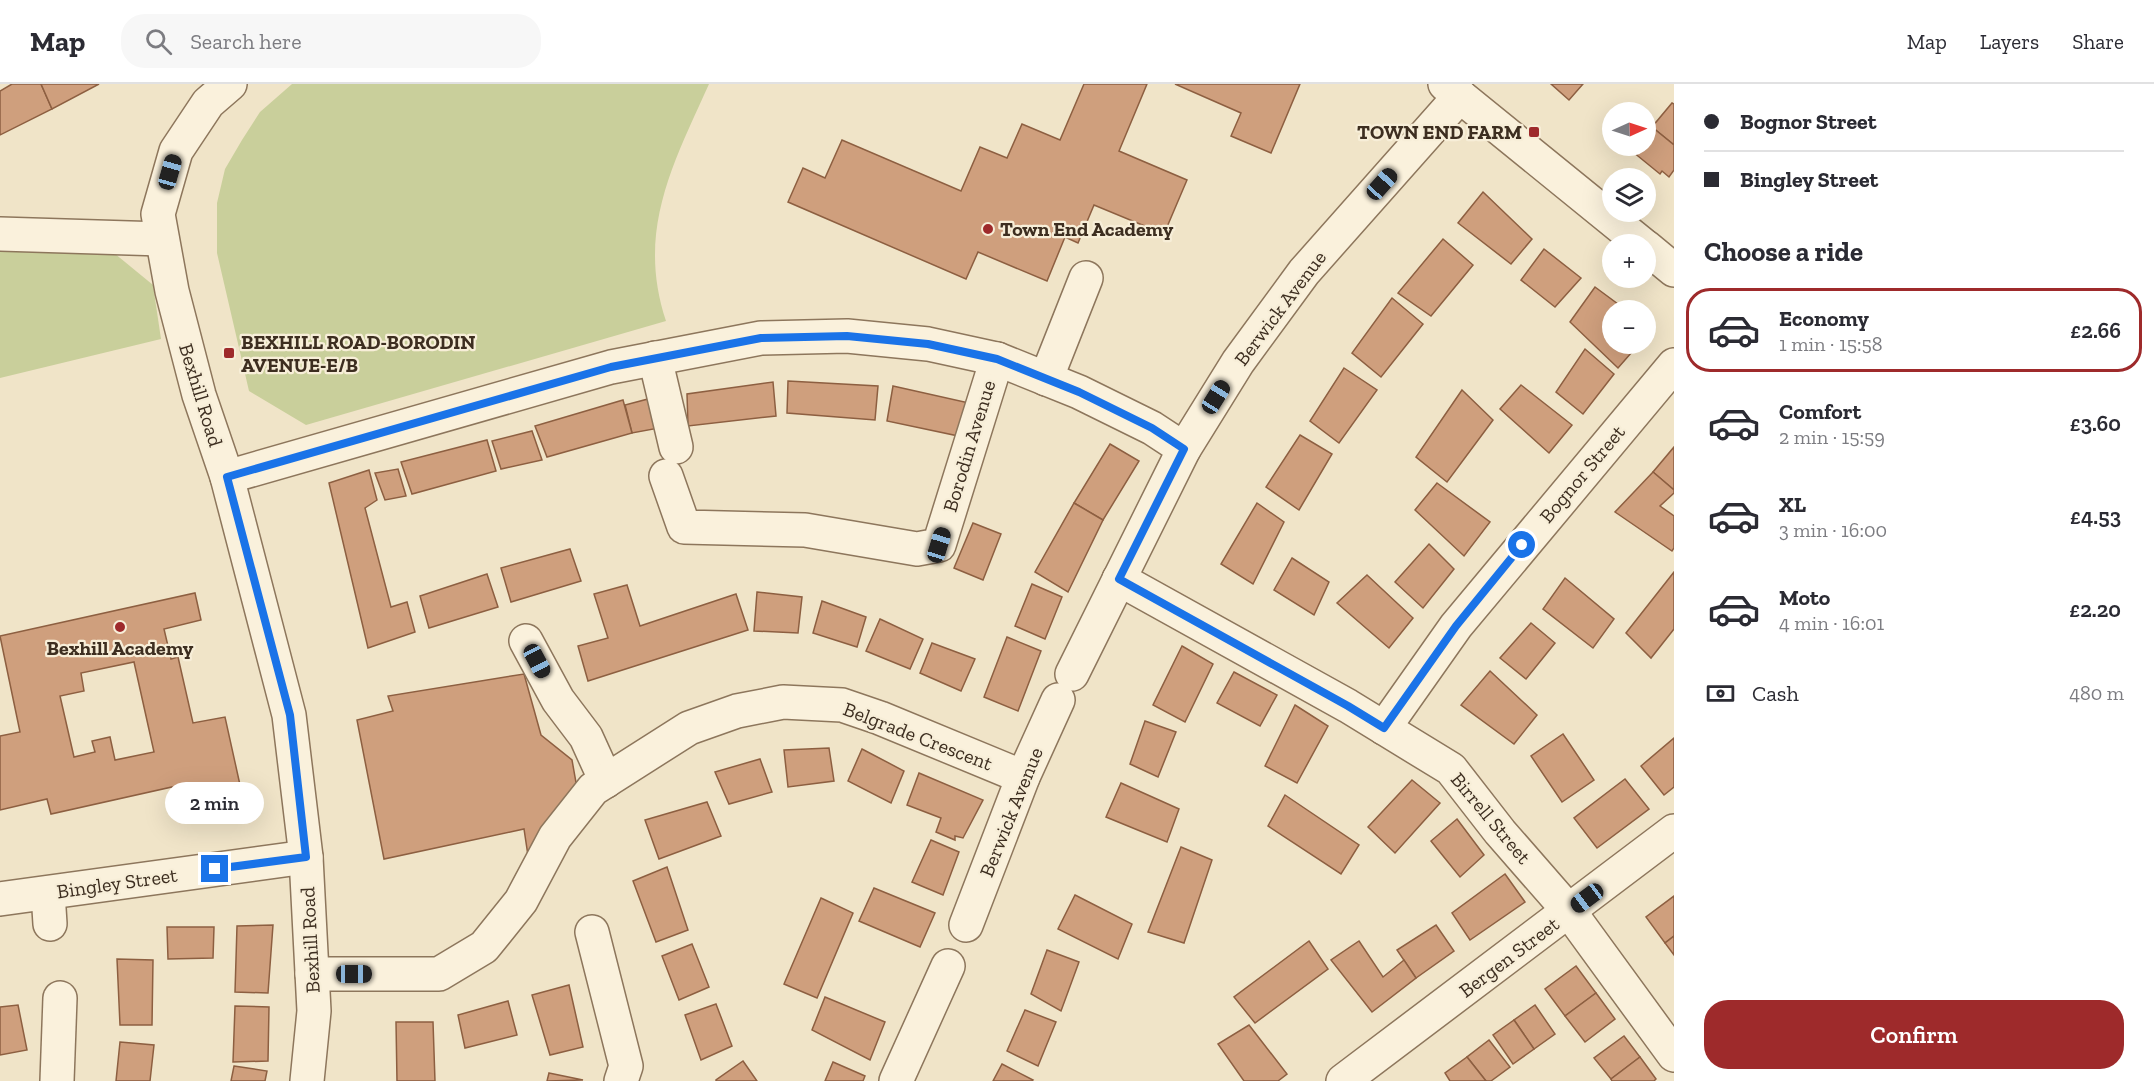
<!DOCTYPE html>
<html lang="en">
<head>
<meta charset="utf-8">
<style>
  body { margin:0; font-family:"Zilla Slab",serif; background:#f7f7f7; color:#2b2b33; height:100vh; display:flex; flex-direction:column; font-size:22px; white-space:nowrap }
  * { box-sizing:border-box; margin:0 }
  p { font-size:20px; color:#7c7c81 }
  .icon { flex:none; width:33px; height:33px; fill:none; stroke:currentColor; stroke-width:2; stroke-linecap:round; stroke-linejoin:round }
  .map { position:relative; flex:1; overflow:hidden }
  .sheet { display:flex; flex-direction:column; background:#fff; width:480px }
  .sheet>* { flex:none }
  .top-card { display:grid; align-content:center; height:132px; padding:0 30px; background:#fff }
  .needle { width:39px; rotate:87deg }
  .fabs { position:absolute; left:1602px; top:18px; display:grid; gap:12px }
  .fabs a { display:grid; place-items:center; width:54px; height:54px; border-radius:50%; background:#fff; box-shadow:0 6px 24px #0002; font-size:30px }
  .end { position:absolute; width:27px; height:27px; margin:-14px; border:8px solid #1a73e8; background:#fff; box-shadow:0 0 0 3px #fff }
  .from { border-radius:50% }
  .bubble { position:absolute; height:42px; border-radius:21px; background:#fff; box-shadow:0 6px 24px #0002; font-size:20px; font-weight:600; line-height:42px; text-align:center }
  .car { position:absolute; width:18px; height:36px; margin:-18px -9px; border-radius:8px; box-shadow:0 0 4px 2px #0007; background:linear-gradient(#222 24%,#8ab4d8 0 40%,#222 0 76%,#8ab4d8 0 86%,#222 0) }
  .top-card b { display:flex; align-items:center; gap:21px; height:57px; font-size:22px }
  .top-card b+b { border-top:2px solid #e1e1e2 }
  .top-card i { width:15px; height:15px; background:#2b2b33 }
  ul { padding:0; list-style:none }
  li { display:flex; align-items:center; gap:18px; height:84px; margin:0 12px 9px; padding:0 18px; border:3px solid transparent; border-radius:24px }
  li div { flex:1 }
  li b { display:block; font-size:22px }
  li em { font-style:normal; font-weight:600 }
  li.on { border-color:#9e2a2b }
  li>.icon { width:54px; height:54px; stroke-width:1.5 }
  h2 { padding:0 30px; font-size:27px; line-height:72px }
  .pay { display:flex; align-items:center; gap:15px; height:66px; padding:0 30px; font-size:22px }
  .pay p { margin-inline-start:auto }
  .button { display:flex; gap:12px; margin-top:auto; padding:12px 30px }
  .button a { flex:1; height:69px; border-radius:24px; background:#9e2a2b; color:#fff; font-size:24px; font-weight:600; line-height:69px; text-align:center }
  header { display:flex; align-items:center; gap:36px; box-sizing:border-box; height:84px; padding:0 30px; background:#fff; border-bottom:2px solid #e1e1e2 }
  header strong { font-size:28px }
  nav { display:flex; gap:33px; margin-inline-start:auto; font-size:21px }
  .search { width:420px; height:54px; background:#f7f7f7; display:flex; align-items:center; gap:15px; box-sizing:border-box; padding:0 21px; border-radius:24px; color:#7c7c81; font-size:22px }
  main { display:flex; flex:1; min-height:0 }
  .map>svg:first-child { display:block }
</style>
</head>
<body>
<header>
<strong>Map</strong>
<div class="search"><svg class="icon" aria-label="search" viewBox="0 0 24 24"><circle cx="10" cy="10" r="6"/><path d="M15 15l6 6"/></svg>Search here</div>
<nav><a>Map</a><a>Layers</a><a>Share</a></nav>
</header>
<main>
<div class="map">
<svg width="1674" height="997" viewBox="0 0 1674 997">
  <rect width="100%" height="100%" fill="#f0e4c8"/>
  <!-- green -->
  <g fill="#c9cf9b">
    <path d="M292,0H709C673,80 636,147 666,237L306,341L249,307L217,169V119L225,85L242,56L260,28Z"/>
    <path d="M0,167L114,169L153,201L161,255L0,294Z"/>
  </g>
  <!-- building -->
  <g fill="#cf9f7d" stroke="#8d5f41" stroke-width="1.5" fill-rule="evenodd">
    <path d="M12,0H41L52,25L0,51V7Z"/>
    <path d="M41,0H99L52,25Z"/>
    <path d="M1084,0H1147L1119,67L1187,96L1164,150L1094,121L1078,159L1065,153L1047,197L978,168L966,195L788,118L803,84L825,94L842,56L961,107L980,63L1007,74L1022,40L1060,56Z"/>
    <path d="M1175,0H1300L1271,69L1231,52L1241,29Z"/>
    <path d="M1551,0H1583L1569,16Z"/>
    <path d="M1672,19L1674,20V61L1652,43Z"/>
    <path d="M1652,43L1674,61V86L1669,93L1662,87L1660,90L1633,68L1638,62H1646V52Z"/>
    <path d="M1483,108L1532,155L1511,180L1458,139Z"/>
    <path d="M1443,155L1473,181L1431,232L1398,209Z"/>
    <path d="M1544,165L1581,194L1555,223L1521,196Z"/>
    <path d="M1595,203L1626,226H1612V260H1639L1618,284L1570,238Z"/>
    <path d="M1392,214L1423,240L1381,293L1352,269Z"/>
    <path d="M1585,265L1614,290L1583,330L1556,308Z"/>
    <path d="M1344,284L1377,306L1339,359L1310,337Z"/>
    <path d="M788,297L878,302L875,336L787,329Z"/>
    <path d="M773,298L776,332L688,342L687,310Z"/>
    <path d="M1521,301L1572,341L1549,369L1500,325Z"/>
    <path d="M893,302L978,321L968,354L887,337Z"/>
    <path d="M1462,306L1493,336L1447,398L1416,373Z"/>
    <path d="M648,315L659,344L632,349L625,321Z"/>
    <path d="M623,316L632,349L547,373L535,342Z"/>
    <path d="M532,347L542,376L501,385L492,357Z"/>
    <path d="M1300,351L1332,370L1299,426L1266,403Z"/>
    <path d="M487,356L496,387L412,410L401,378Z"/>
    <path d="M1110,360L1139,377L1103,436L1074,419Z"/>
    <path d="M1674,363V406L1653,388Z"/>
    <path d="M398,385L406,412L385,416L375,389Z"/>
    <path d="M369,386L377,416L365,424L391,523L407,518L415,548L368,564L329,399Z"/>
    <path d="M1653,388L1674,406V409L1660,422L1674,432V464L1672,467L1615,428Z"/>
    <path d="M1437,399L1490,438L1464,472L1415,426Z"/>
    <path d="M1074,419L1103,436L1068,508L1035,488Z"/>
    <path d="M1257,419L1284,438L1253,500L1221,480Z"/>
    <path d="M973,439L1001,450L983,496L954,484Z"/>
    <path d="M1429,460L1454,485L1423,524L1395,498Z"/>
    <path d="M570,465L581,497L511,518L501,484Z"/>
    <path d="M1292,474L1329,498L1314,531L1274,506Z"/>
    <path d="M1674,488V545L1651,574L1626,549Z"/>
    <path d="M487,490L498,523L429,544L420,512Z"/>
    <path d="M1367,491L1413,534L1389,564L1337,519Z"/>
    <path d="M1565,494L1614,535L1593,564L1543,525Z"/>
    <path d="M1032,500L1062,513L1045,555L1015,542Z"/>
    <path d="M627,501L640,542L736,510L748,546L588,597L578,562L608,554L594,510Z"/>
    <path d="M757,508L802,513L798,549L754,547Z"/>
    <path d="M195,509L201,536L164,545L171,575L178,573L193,639L225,633L242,710L177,725L172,703L51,730L47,715L0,726V652L20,648L0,552ZM134,578L154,668L115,676L110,653L92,657L95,668L74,673L60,612L84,607L81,589Z"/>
    <path d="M822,517L866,533L857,563L813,549Z"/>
    <path d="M880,535L923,555L910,585L866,567Z"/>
    <path d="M1531,539L1555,559L1526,595L1500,574Z"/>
    <path d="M1007,553L1041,567L1018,627L984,613Z"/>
    <path d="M932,559L975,575L961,607L920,589Z"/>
    <path d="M1182,562L1213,580L1185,638L1153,621Z"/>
    <path d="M1490,587L1537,631L1514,660L1461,621Z"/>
    <path d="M1234,588L1277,611L1260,642L1217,619Z"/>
    <path d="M524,590L541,651L572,676L577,704L530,785L524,745L384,775L357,636L393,627L388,612Z"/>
    <path d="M1295,621L1328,642L1297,699L1265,682Z"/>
    <path d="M1145,637L1176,648L1158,693L1130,680Z"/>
    <path d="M1563,650L1594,696L1562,718L1531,672Z"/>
    <path d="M1674,654V703L1664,711L1641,682Z"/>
    <path d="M829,664L834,697L788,703L784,666Z"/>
    <path d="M862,665L904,687L891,719L848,697Z"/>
    <path d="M760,675L772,708L729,720L715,688Z"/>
    <path d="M919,689L983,716L963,754L955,752V756L936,748L941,734L907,721Z"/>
    <path d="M1625,695L1649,725L1597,764L1574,734Z"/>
    <path d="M1412,696L1440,719L1395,769L1368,743Z"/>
    <path d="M1121,699L1179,725L1167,758L1106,733Z"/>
    <path d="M1285,711L1359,761L1341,790L1268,742Z"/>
    <path d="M707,718L721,752L659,775L645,736Z"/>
    <path d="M1457,735L1484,771L1460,793L1431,757Z"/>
    <path d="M931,756L959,768L943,811L912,798Z"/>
    <path d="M1181,763L1212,776L1184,859L1148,848Z"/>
    <path d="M667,783L688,846L656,858L633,797Z"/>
    <path d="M1505,790L1525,818L1470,856L1452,829Z"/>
    <path d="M874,804L935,829L920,863L859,837Z"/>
    <path d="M1075,811L1132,840L1118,875L1058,845Z"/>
    <path d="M1674,812V852L1665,859L1646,833Z"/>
    <path d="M821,814L853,829L817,914L784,900Z"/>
    <path d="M273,841L268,909L235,908L237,842Z"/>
    <path d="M1436,841L1454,867L1416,894L1397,866Z"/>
    <path d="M167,843H214L213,874L168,875Z"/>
    <path d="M1674,852V871L1665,859Z"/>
    <path d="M1309,857L1328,885L1255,939L1234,913Z"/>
    <path d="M1359,857L1383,893L1404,876L1416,894L1372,928L1331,876Z"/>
    <path d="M692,860L709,903L679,916L662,872Z"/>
    <path d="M1047,866L1079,878L1061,927L1031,910Z"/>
    <path d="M117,875L153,876L152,941H120Z"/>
    <path d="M1576,882L1596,909L1565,932L1545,905Z"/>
    <path d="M569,901L583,963L550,971L532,911Z"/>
    <path d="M1596,909L1615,935L1585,958L1565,932Z"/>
    <path d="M825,913L885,938L870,976L812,946Z"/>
    <path d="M508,917L517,951L465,964L458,931Z"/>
    <path d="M716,920L732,962L701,976L685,931Z"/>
    <path d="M18,921L27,966L0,971V923Z"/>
    <path d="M1535,921L1555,950L1534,965L1514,936Z"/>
    <path d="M235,922L269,923L268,977L233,978Z"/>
    <path d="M1025,926L1056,938L1038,982L1007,967Z"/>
    <path d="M1514,936L1534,965L1513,980L1493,951Z"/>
    <path d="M396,938H433L435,997H397Z"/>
    <path d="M1249,941L1287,990L1278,997H1244L1218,960Z"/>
    <path d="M1624,952L1640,973L1611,995L1594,974Z"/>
    <path d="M1489,956L1510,983L1491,997H1486L1467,973Z"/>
    <path d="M120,958L154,961L150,997H116Z"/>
    <path d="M1467,973L1486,997H1450L1445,989Z"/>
    <path d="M1640,973L1656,995L1654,997H1612L1611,995Z"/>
    <path d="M743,977L757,997H716V996Z"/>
    <path d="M833,978L865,992L863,997H825Z"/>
    <path d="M1002,980L1033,996L1032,997H993Z"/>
    <path d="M234,982L267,987L265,997H231Z"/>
    <path d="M549,989L583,996L547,997Z"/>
  </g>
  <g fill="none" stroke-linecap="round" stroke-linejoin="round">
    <!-- minor casing -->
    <g stroke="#8d765c" stroke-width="36">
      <g id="minor">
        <path d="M230,0L208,19L176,67L158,130L172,207L199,311L227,393L289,631L306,773L314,927L307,997"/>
        <path d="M1445,0L1642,160"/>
        <path d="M0,150L162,155"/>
        <path d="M1646,163L1674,186"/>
        <path d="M655,274L676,363"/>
        <path d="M1046,295L1086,194"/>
        <path d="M666,392L684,443L805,446L917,465L939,461L997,275"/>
        <path d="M227,393L611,283L761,254L847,252L928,260L997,275L1079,308L1152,344L1184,365"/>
        <path d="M1119,495L1348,622L1451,685L1500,748L1569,827L1674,971"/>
        <path d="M526,557L558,616L586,653L606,697"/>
        <path d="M1072,590L1184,365L1238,278L1304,188L1460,12"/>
        <path d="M1384,644L1456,542L1674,281"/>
        <path d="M48,809L50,840"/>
        <path d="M0,815L306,773"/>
        <path d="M966,841L1023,693L1058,616"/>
        <path d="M592,848L626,982L621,997"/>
        <path d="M312,890H439L484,863L521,817L555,753L593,705L689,644L737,627L783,618L842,621L880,634L1023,693"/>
        <path d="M57,997L60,914"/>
        <path d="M896,997L948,882"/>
        <path d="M1343,997L1674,747"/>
      </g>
    </g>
    <!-- minor -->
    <use href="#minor" stroke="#faf1dc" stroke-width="33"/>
  </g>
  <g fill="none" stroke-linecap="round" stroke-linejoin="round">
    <!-- route -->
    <path stroke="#1a73e8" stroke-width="8" d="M215,785L306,773L290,631L227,393L611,283L761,254L847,252L928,260L997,275L1079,308L1152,344L1184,365L1119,495L1348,622L1384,644L1456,542L1522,461"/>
  </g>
  <!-- markers -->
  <g fill="#9e2a2b" stroke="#f7eed8" stroke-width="2">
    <rect x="1528" y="42" width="12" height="12" rx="3"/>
    <circle cx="988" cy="145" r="6"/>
    <rect x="223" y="263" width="12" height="12" rx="3"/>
    <circle cx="120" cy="543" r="6"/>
  </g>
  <g text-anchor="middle" stroke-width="4.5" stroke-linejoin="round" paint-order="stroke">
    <!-- poi labels -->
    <g font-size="20" font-weight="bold" fill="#3d2e20" stroke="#f7eed8" text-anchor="start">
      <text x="1522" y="55" text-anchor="end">TOWN END FARM</text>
      <text x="1000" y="152">Town End Academy</text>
      <text x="241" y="265">BEXHILL ROAD-BORODIN<tspan x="241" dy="23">AVENUE-E/B</tspan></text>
      <text x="120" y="571" text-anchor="middle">Bexhill Academy</text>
    </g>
    <!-- street labels -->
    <g font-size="20" fill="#3d2e20" stroke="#f7eed8">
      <text transform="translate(1280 224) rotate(-53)" y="7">Berwick Avenue</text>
      <text transform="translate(201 311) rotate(73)" y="7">Bexhill Road</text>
      <text transform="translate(969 362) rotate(-73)" y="7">Borodin Avenue</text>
      <text transform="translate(1582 390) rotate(-50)" y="7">Bognor Street</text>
      <text transform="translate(918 652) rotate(21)" y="7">Belgrade Crescent</text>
      <text transform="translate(1011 728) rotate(-68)" y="7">Berwick Avenue</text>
      <text transform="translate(1491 734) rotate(50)" y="7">Birrell Street</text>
      <text transform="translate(117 799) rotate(-8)" y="7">Bingley Street</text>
      <text transform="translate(310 856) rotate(-93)" y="7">Bexhill Road</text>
      <text transform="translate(1509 873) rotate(-37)" y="7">Bergen Street</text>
    </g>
  </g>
</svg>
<div class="fabs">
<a><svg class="needle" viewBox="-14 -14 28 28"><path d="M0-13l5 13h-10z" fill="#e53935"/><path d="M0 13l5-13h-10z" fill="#7c7c81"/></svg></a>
<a><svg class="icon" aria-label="layers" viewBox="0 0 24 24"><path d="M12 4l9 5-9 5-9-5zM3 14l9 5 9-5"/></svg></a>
<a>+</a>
<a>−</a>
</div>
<i class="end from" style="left:1522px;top:461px"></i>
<i class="end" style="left:215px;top:785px"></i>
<div class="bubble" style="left:165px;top:698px;width:99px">2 min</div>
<i class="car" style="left:170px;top:88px;rotate:16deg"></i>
<i class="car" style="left:1382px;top:100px;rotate:42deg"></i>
<i class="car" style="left:1216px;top:313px;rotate:32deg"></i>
<i class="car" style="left:939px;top:461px;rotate:17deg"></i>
<i class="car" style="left:537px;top:577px;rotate:152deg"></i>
<i class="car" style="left:1587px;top:814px;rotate:233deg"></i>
<i class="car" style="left:354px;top:890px;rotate:90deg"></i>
</div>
<section class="sheet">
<div class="top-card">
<b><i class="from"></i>Bognor Street</b>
<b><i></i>Bingley Street</b>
</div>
<h2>Choose a ride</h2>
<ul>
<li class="on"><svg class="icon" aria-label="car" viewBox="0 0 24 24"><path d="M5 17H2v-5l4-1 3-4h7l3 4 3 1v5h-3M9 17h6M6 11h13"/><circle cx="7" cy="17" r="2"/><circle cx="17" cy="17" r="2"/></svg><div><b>Economy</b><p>1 min · 15:58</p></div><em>£2.66</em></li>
<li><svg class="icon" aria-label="car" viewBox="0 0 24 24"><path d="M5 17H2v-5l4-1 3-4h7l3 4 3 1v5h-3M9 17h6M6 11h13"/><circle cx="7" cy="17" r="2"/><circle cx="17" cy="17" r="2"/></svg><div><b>Comfort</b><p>2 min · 15:59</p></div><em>£3.60</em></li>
<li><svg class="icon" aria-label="car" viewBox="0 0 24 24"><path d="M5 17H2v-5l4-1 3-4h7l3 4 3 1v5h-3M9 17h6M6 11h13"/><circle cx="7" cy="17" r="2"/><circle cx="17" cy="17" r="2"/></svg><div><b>XL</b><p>3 min · 16:00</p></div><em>£4.53</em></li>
<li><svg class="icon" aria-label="car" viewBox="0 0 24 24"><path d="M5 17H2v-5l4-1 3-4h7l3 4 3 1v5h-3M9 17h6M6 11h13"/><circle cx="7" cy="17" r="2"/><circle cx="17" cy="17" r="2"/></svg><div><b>Moto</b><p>4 min · 16:01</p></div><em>£2.20</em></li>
</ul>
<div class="pay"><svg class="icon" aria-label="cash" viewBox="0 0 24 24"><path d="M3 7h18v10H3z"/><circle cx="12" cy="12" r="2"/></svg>Cash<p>480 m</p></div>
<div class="button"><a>Confirm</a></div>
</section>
</main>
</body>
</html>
